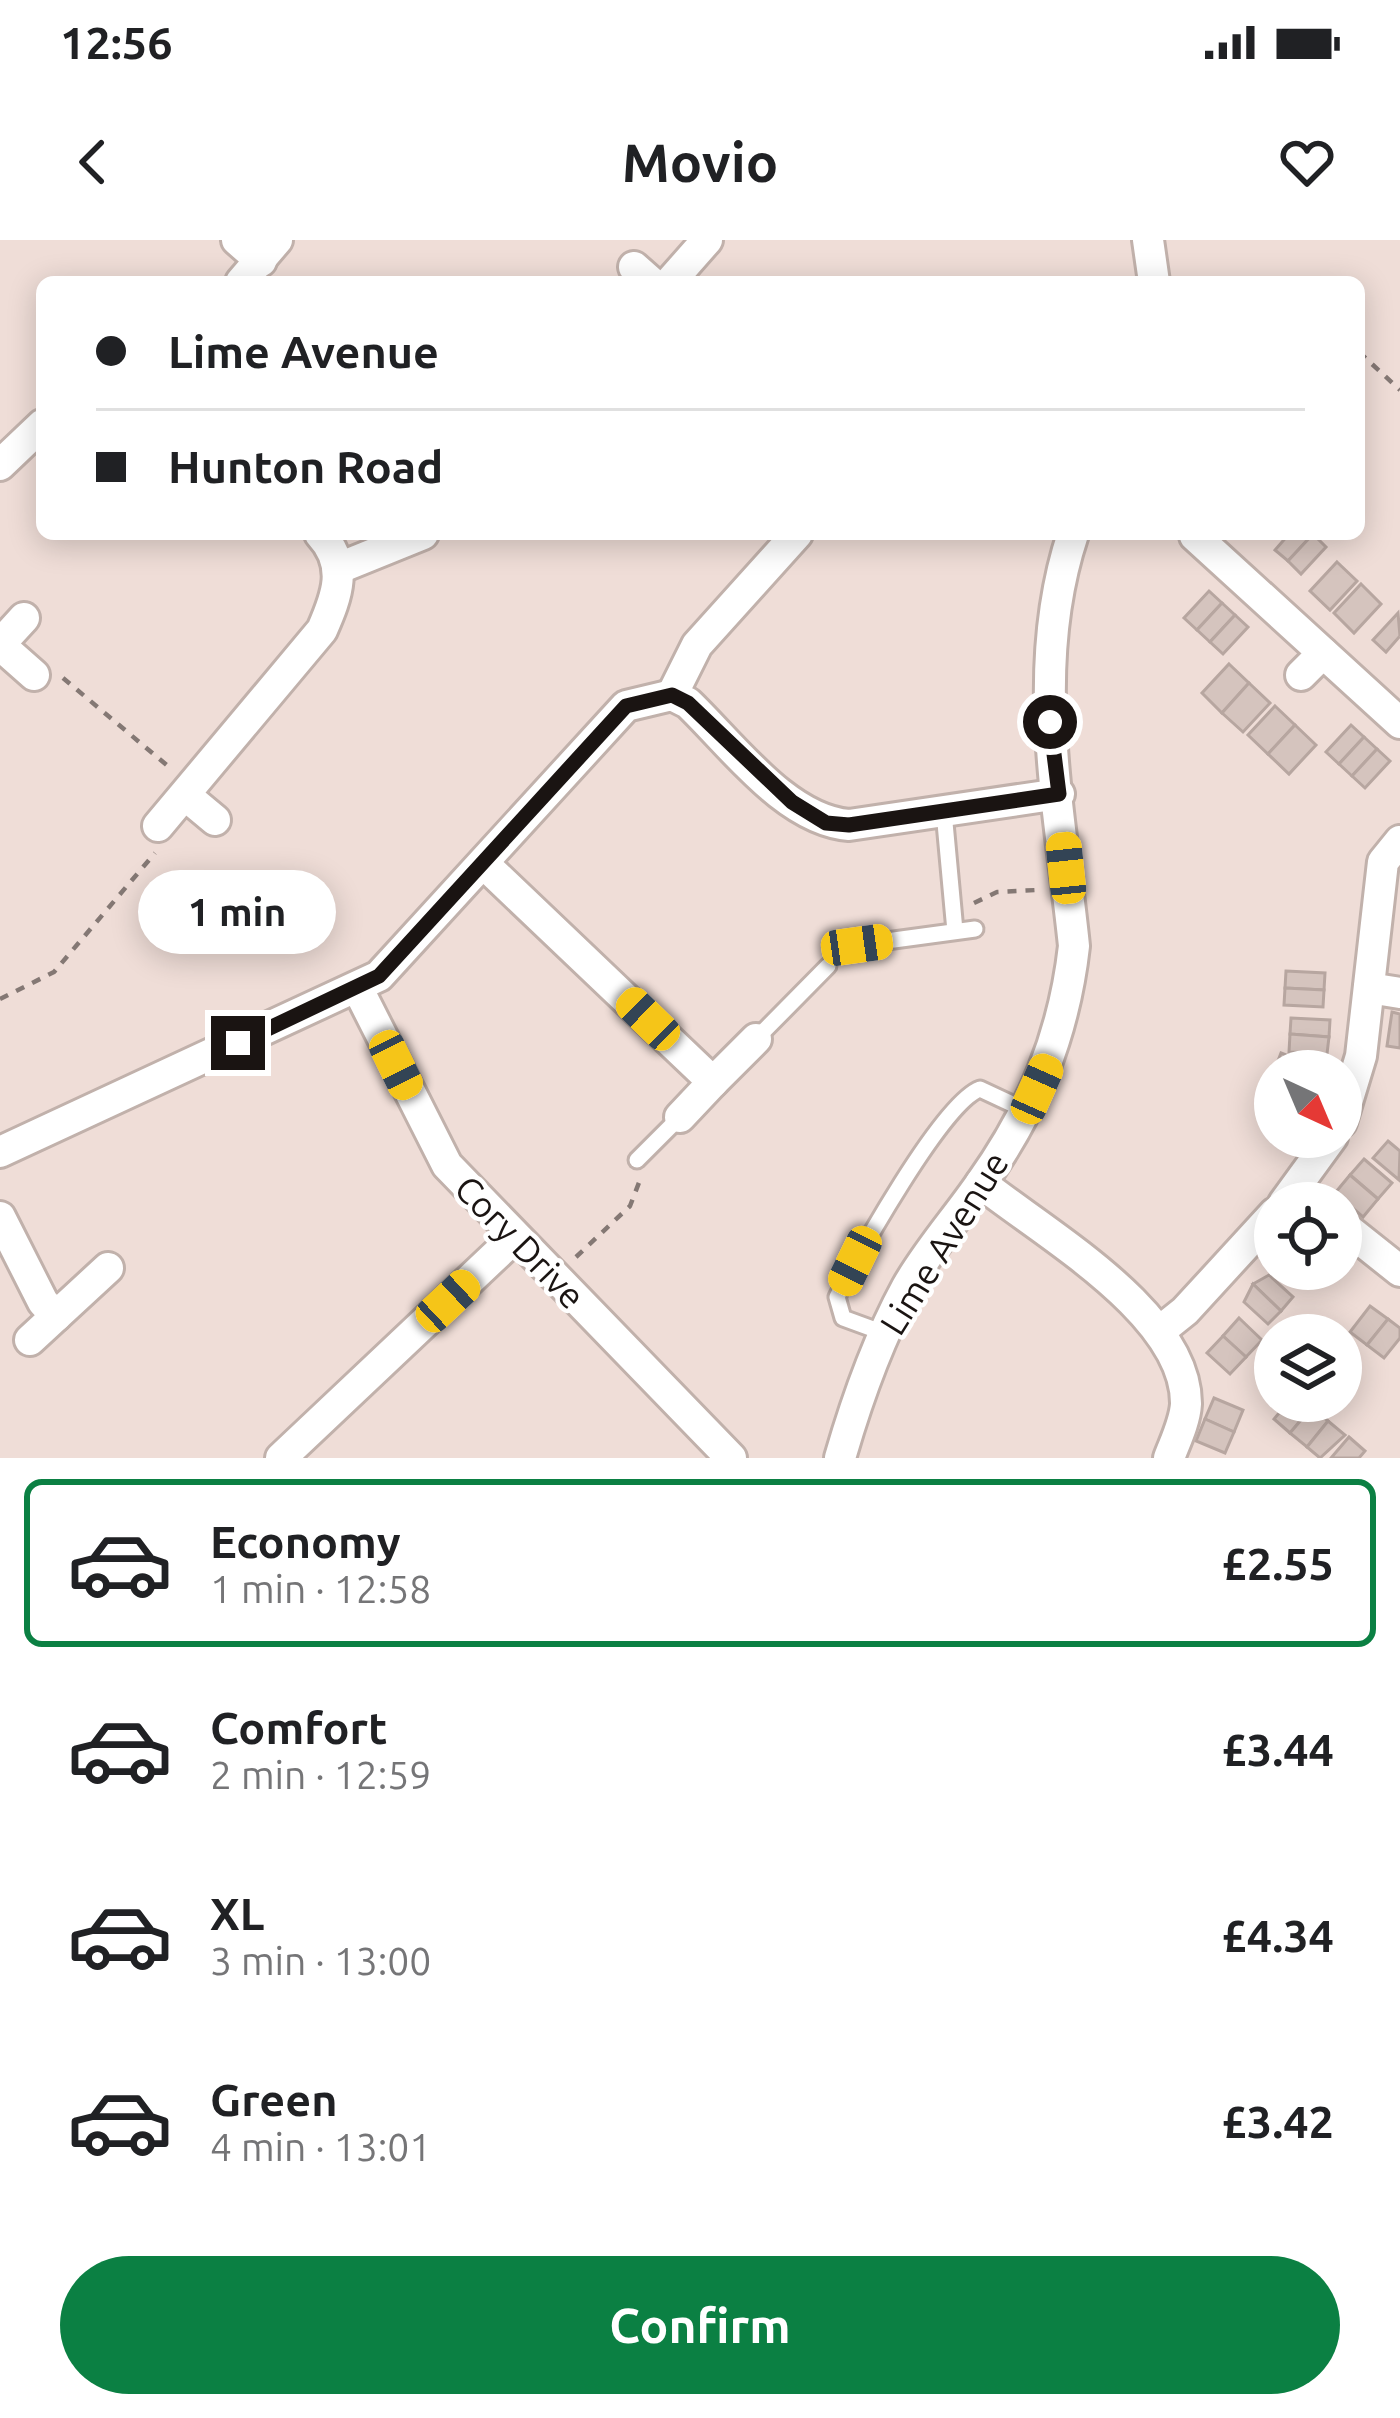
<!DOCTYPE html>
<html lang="en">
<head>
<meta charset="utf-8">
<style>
  body { margin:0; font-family:Ubuntu,sans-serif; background:#f6f6f6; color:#202124; height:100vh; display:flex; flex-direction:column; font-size:45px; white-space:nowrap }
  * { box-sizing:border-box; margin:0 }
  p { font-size:39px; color:#757577 }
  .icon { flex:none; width:66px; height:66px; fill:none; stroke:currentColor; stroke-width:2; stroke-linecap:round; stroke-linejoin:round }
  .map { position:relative; height:1218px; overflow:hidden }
  .details { display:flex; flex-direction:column; background:#fff; flex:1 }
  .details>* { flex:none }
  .guide { position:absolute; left:36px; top:36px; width:1329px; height:264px; border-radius:18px; box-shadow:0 6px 30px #0003; display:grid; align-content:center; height:264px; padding:0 60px; background:#fff }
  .needle { width:78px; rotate:136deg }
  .fabs { position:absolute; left:1254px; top:810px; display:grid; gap:24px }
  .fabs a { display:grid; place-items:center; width:108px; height:108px; border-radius:50%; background:#fff; box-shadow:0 6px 30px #0003; font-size:60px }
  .end { position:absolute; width:54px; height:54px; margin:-27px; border:15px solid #1a1412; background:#fff; box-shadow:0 0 0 6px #fff }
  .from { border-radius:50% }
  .bubble { position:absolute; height:84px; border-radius:42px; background:#fff; box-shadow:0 6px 30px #0003; font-size:39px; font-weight:600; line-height:84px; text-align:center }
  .car { position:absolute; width:36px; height:72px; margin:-36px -18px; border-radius:15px; box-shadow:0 0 9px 3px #0007; background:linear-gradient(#f5c518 24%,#345 0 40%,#f5c518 0 76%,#345 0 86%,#f5c518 0) }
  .guide b { display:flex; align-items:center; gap:42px; height:114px; font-size:45px }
  .guide b+b { border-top:3px solid #e0e0e0 }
  .guide i { width:30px; height:30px; background:#202124 }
  ul { padding:21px 0 0; list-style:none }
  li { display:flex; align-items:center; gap:36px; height:168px; margin:0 24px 18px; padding:0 36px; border:6px solid transparent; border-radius:18px }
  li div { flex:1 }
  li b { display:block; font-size:45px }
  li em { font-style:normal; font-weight:600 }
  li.active { border-color:#0b8043 }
  li>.icon { width:108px; height:108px; stroke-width:1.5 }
  .button { display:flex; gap:24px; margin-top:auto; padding:24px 60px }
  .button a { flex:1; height:138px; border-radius:72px; background:#0b8043; color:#fff; font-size:48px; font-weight:600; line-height:138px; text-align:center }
  .status { display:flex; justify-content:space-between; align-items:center; height:84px; padding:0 60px; background:#fff; direction:ltr }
  .status svg { height:33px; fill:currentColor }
  header { display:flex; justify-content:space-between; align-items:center; height:156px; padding:0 60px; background:#fff; font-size:54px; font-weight:600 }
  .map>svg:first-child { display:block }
</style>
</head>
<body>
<div class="status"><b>12:56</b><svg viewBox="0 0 49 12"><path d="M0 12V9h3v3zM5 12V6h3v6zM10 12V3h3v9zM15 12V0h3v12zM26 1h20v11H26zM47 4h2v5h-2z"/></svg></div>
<header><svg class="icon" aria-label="back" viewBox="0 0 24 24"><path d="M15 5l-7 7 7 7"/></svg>Movio<svg class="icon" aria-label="heart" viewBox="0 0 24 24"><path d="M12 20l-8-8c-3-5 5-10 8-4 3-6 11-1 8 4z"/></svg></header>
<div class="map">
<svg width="1400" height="1218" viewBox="0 0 1400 1218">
  <rect width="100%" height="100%" fill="#efddd7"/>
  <!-- building -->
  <g fill="#d5c4be" stroke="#b7a6a0" stroke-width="3">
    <path d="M1289,294H1313L1288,321L1275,310Z"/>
    <path d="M1313,294L1326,307L1301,334L1288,321Z"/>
    <path d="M1337,322L1357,341L1330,370L1310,351Z"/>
    <path d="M1361,344L1381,364L1354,393L1334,373Z"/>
    <path d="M1209,351L1222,363L1197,390L1184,378Z"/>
    <path d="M1222,363L1235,375L1210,402L1197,390Z"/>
    <path d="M1398,373L1400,396L1386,412L1373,400Z"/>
    <path d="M1235,375L1248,387L1223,414L1210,402Z"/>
    <path d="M1229,424L1249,443L1222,473L1202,453Z"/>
    <path d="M1249,443L1270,463L1243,492L1222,473Z"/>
    <path d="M1275,466L1295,485L1268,514L1248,495Z"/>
    <path d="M1295,485L1316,505L1289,534L1268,514Z"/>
    <path d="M1351,485L1364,497L1339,524L1326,512Z"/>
    <path d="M1364,497L1377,509L1352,536L1339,524Z"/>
    <path d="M1377,509L1390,521L1365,548L1352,536Z"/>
    <path d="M1286,731L1325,733L1324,750L1285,748Z"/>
    <path d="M1285,748L1324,750L1323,767L1284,765Z"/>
    <path d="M1392,772L1400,774V808L1387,806Z"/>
    <path d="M1291,778L1330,780L1329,797L1290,794Z"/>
    <path d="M1290,794L1329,797L1327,814L1289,812Z"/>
    <path d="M1281,813L1315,826L1313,831L1273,834Z"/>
    <path d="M1388,901L1400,911L1399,940L1373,918Z"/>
    <path d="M1364,919L1392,943L1378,959L1350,935Z"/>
    <path d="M1350,935L1378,959L1363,977L1335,953Z"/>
    <path d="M1269,1035L1293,1057L1281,1071L1253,1044Z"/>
    <path d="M1253,1044L1281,1071L1268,1084L1244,1062Z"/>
    <path d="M1370,1066L1388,1079L1367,1105L1350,1092Z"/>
    <path d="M1239,1078L1262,1100L1246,1117L1223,1096Z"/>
    <path d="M1388,1079L1400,1088V1098L1384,1118L1367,1105Z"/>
    <path d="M1223,1096L1246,1117L1230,1134L1207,1113Z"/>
    <path d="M1214,1158L1243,1170L1234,1192L1205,1179Z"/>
    <path d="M1289,1161H1305L1312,1167L1290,1193L1274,1179Z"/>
    <path d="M1312,1167L1328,1181L1307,1207L1290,1193Z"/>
    <path d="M1205,1179L1234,1192L1225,1213L1196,1201Z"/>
    <path d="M1328,1181L1345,1195L1320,1218L1307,1207Z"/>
    <path d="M1349,1197L1365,1211L1359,1218H1331Z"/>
  </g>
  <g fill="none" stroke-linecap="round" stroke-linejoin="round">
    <!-- lane casing -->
    <g stroke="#c1b1ab" stroke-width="21">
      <g id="lane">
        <path d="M944,572L955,691"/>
        <path d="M857,705L975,689"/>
        <path d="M756,799L828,726"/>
        <path d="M637,920L680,877"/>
        <path d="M884,1093L843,1078L837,1057C858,1015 942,863 980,849L1027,871"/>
      </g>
    </g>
    <!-- street casing -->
    <g stroke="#c1b1ab" stroke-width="36">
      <g id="street">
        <path d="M237,0L261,21"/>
        <path d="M1148,0L1154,42"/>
        <path d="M634,27L651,42"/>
        <path d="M241,42L277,0"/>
        <path d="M670,42L707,0"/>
        <path d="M0,225L42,185"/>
        <path d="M1195,296L1400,483"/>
        <path d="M339,328L423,294"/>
        <path d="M0,404L24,378"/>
        <path d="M0,405L34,435"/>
        <path d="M1301,435L1323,413"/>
        <path d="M672,455L697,405L797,294"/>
        <path d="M185,555L215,580"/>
        <path d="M158,586L322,390C337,356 349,325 320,294"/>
        <path d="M483,623L713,842L756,799"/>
        <path d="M1369,748L1400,753"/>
        <path d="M358,749L447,925L731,1218"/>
        <path d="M680,877L713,842"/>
        <path d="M1341,882L1361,816L1383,622L1400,601"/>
        <path d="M0,912L379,736L626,466L672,455L688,463C732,505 786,580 849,585L1059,554"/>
        <path d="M981,943C1045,994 1187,1074 1186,1164C1185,1182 1175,1202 1169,1218"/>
        <path d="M1284,963L1332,897"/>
        <path d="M0,977L43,1062L56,1076"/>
        <path d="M1341,984L1400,1031"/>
        <path d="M1160,1091L1185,1071L1275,973"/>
        <path d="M30,1100L108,1028"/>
        <path d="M281,1218L514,998"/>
        <path d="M840,1218C857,1159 877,1102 907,1047C928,1010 957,978 981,943C1033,870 1064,795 1074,706C1060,569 1028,428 1073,294"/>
      </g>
    </g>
    <!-- path -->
    <g stroke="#847874" stroke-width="4.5" stroke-dasharray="9 9" stroke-linecap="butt">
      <path d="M1359,112L1400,150"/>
      <path d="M63,438L169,527"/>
      <path d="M974,663L997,652L1037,650"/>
      <path d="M0,759L54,732L155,613"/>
      <path d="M576,1017L630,966L640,940"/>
    </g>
    <!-- lane -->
    <use href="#lane" stroke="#fff" stroke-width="15"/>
    <!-- street -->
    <use href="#street" stroke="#fff" stroke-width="30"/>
  </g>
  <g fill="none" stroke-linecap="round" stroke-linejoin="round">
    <!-- route -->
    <path stroke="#1a1412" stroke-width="15" d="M238,803L379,736L626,466L672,455L688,463L792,562L826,583L849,585L1059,554L1050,482"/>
  </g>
  <g text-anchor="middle" stroke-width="9" stroke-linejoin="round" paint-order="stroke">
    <!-- street labels -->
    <g font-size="36" fill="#1a1412" stroke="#fff">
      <text transform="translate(520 1002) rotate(46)" y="13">Cory Drive</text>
      <text transform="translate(944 1003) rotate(-58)" y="13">Lime Avenue</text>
    </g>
  </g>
</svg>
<div class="fabs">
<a><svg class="needle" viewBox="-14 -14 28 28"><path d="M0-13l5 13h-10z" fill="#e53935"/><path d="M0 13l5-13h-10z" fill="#757577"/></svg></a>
<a><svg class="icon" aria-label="locate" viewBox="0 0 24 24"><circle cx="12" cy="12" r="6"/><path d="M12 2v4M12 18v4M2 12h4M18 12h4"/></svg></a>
<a><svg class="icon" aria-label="layers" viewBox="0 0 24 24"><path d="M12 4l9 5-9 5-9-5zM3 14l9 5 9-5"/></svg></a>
</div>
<i class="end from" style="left:1050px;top:482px"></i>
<i class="end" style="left:238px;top:803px"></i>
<div class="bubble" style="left:138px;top:630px;width:198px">1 min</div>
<i class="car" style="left:1066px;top:628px;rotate:354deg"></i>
<i class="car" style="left:857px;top:705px;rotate:82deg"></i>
<i class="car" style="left:648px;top:779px;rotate:314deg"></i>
<i class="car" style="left:396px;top:825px;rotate:154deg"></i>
<i class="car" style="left:1037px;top:849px;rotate:24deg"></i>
<i class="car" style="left:855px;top:1021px;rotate:206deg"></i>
<i class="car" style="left:448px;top:1061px;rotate:47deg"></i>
<div class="guide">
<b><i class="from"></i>Lime Avenue</b>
<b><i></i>Hunton Road</b>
</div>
</div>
<section class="details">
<ul>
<li class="active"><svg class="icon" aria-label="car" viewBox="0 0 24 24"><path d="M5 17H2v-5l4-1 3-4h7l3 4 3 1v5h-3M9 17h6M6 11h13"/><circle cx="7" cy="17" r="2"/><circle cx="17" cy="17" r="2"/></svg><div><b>Economy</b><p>1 min · 12:58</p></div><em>£2.55</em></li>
<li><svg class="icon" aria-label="car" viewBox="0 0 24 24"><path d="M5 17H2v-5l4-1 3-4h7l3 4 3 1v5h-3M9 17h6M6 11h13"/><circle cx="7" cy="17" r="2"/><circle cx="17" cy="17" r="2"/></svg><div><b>Comfort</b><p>2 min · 12:59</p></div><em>£3.44</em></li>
<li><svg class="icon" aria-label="car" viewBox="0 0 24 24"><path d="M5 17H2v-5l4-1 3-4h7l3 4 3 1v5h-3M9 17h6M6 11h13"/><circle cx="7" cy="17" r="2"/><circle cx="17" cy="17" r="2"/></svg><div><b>XL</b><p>3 min · 13:00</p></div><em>£4.34</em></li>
<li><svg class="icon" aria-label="car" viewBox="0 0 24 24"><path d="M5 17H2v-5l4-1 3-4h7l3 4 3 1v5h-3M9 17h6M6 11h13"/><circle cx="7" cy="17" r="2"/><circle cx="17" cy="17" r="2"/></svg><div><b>Green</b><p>4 min · 13:01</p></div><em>£3.42</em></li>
</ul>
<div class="button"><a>Confirm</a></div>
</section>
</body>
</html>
